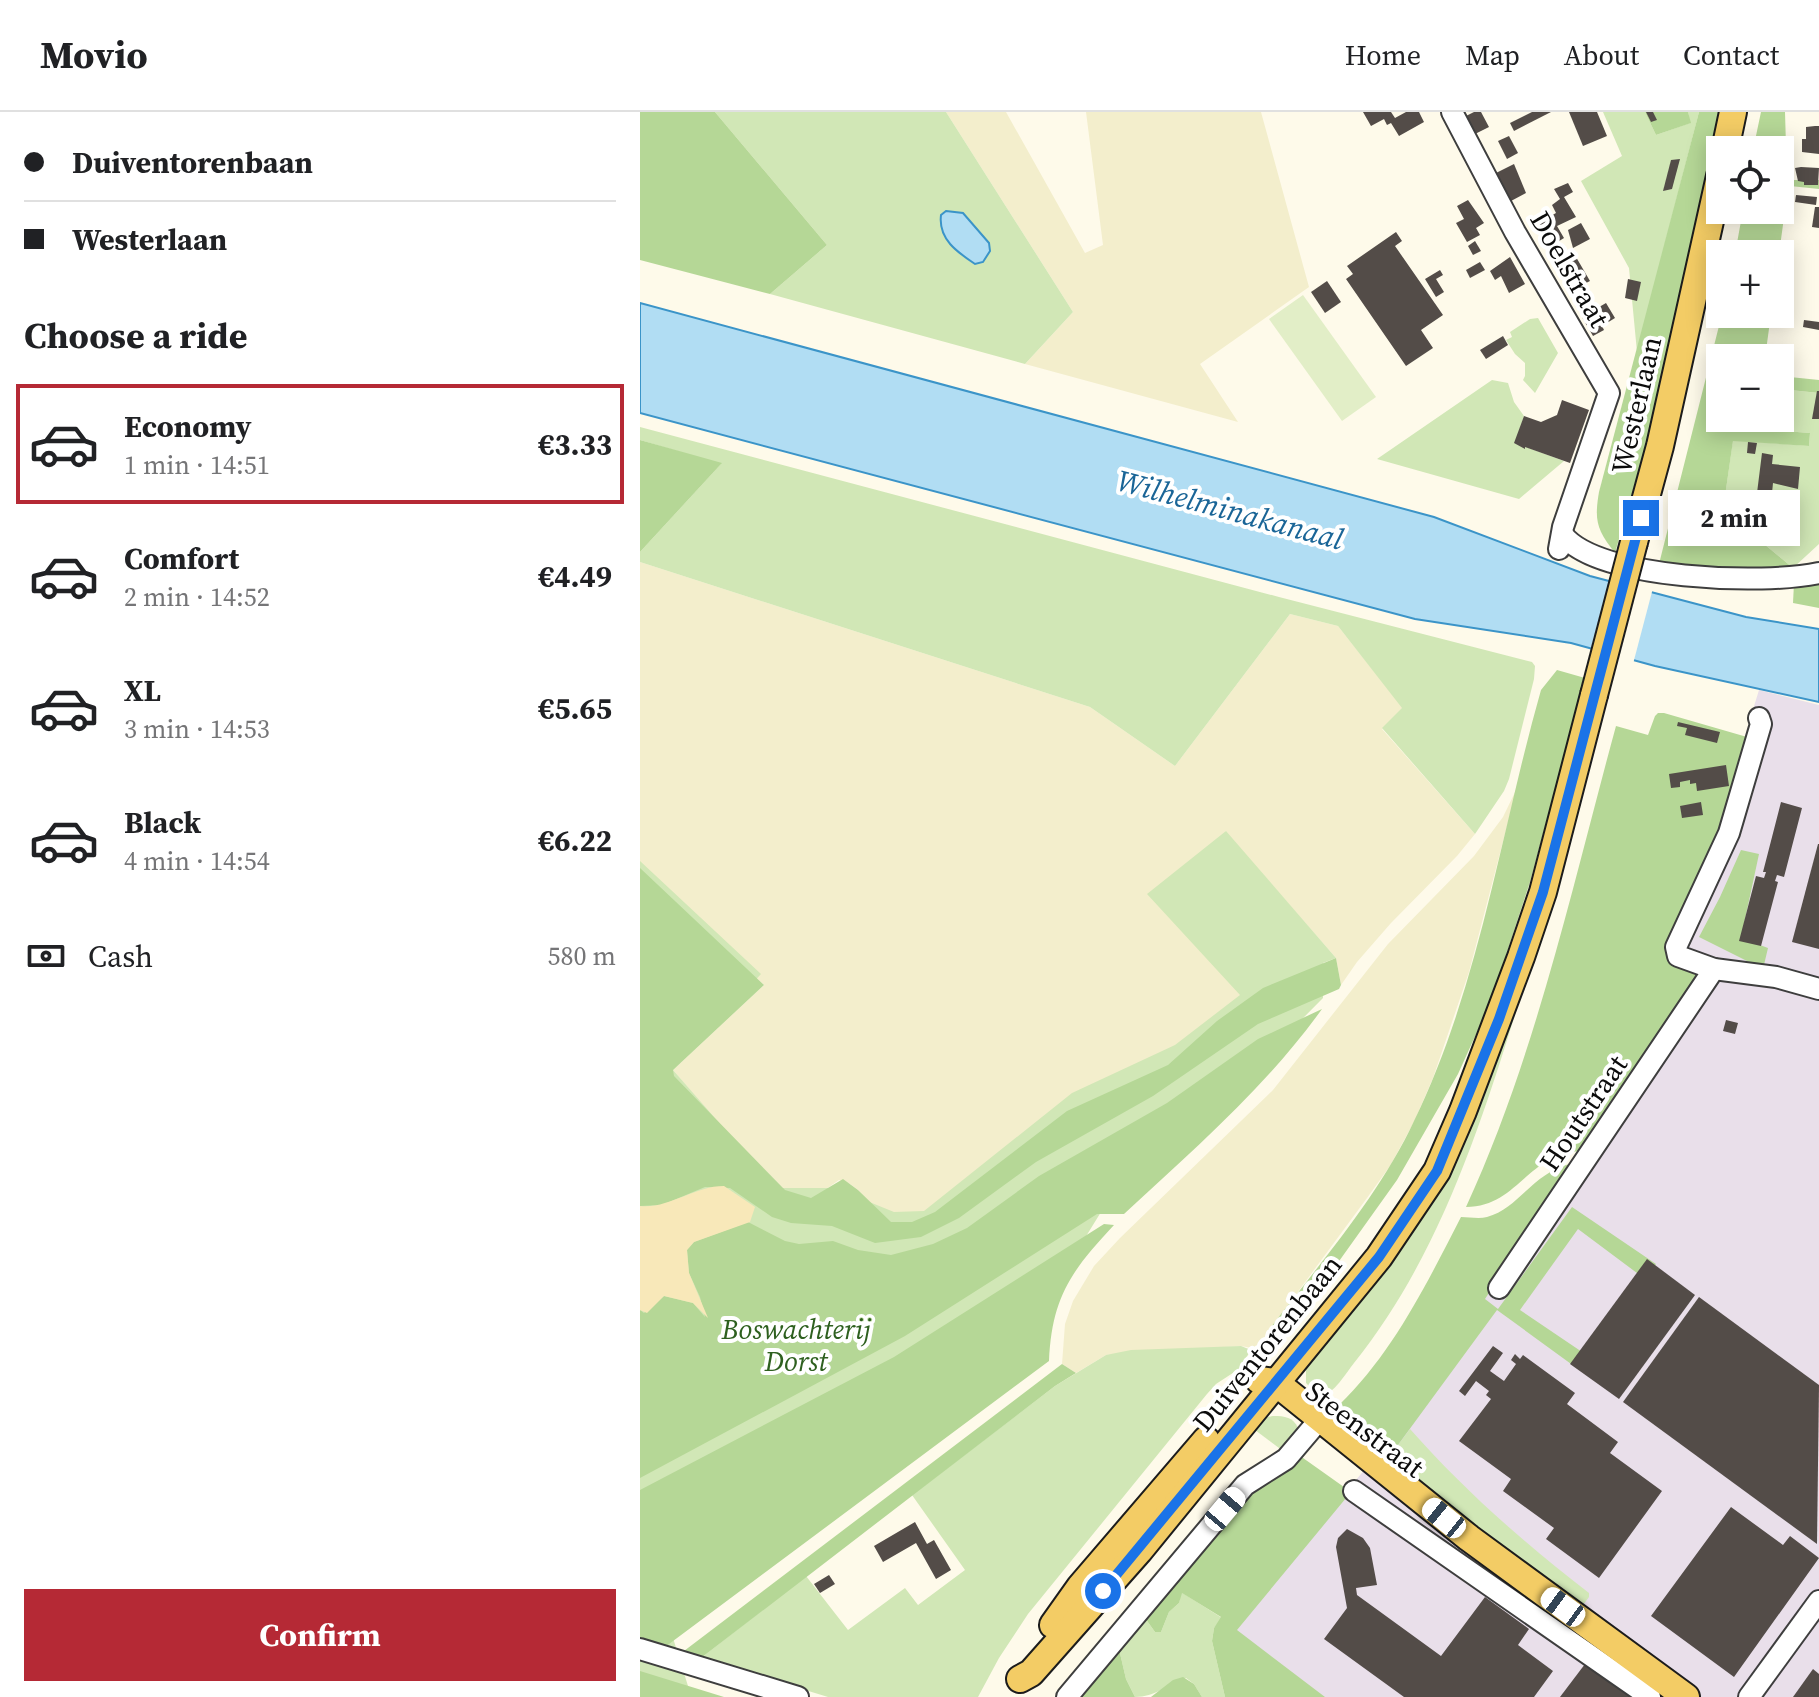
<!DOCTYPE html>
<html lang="en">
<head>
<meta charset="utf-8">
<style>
  body { margin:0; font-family:"Source Serif 4",serif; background:#f2f2f2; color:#202124; height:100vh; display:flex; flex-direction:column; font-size:30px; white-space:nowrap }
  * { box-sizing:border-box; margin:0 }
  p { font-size:26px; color:#757577 }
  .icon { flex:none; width:44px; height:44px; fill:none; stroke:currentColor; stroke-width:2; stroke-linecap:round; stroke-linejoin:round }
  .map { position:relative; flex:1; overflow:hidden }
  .drawer { display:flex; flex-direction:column; background:#fff; width:640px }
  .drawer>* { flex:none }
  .guide { display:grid; align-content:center; height:176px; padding:0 24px; background:#fff }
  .tools { position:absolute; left:1066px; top:24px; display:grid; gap:16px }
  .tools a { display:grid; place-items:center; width:88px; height:88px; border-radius:0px; background:#fff; box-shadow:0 4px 20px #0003; font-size:40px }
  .end { position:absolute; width:36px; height:36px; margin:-18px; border:10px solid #1a73e8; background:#fff; box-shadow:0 0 0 4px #fff }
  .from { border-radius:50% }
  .bubble { position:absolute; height:56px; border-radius:0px; background:#fff; box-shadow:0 4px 20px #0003; font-size:26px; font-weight:700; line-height:56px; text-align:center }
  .car { position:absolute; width:24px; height:48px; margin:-24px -12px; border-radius:10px; box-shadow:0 0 6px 2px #0007; background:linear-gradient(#fff 24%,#345 0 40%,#fff 0 76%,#345 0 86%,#fff 0) }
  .guide b { display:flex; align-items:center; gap:28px; height:76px; font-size:30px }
  .guide b+b { border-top:2px solid #e0e0e0 }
  .guide i { width:20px; height:20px; background:#202124 }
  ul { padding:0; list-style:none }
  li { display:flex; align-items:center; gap:24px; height:120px; margin:0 16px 12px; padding:0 8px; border:4px solid transparent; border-radius:0px }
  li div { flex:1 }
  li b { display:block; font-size:30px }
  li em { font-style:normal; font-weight:700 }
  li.on { border-color:#b52935 }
  li>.icon { width:72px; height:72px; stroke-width:1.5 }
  h2 { padding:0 24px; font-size:36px; line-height:96px }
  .pay { display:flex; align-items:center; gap:20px; height:88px; padding:0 24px; font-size:30px }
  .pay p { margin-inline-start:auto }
  .cta { display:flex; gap:16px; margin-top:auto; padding:16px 24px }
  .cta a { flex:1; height:92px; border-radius:0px; background:#b52935; color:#fff; font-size:32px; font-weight:700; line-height:92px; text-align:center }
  header { display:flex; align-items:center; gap:48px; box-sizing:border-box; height:112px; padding:0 40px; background:#fff; border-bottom:2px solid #e0e0e0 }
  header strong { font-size:38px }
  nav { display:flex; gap:44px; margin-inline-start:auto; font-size:28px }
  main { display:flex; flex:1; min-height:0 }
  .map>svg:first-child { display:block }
</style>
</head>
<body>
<header>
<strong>Movio</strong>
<nav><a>Home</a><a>Map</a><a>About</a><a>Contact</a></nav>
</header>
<main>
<section class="drawer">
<div class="guide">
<b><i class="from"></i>Duiventorenbaan</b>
<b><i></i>Westerlaan</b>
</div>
<h2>Choose a ride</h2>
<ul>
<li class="on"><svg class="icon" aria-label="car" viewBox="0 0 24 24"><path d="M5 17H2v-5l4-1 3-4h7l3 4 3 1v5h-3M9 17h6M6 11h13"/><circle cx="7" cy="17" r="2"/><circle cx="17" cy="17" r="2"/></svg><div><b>Economy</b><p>1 min · 14:51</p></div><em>€3.33</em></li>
<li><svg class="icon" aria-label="car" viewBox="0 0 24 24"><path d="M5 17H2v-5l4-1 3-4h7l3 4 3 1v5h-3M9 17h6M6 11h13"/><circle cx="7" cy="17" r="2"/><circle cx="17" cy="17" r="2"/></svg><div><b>Comfort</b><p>2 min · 14:52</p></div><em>€4.49</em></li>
<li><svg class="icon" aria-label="car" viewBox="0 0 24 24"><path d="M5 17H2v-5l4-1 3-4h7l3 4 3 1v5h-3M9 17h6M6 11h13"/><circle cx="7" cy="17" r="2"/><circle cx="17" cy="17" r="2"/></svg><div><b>XL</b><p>3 min · 14:53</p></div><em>€5.65</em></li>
<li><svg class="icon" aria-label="car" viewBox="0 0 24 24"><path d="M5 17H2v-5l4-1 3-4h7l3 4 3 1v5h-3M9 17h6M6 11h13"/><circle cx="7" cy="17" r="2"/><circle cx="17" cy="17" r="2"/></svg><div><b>Black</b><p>4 min · 14:54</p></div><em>€6.22</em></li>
</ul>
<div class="pay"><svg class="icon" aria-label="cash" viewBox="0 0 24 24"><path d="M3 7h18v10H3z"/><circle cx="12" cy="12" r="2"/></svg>Cash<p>580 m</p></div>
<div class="cta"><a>Confirm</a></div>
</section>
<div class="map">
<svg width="1179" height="1585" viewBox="0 0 1179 1585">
  <rect width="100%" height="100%" fill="#fefaea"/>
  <!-- industrial -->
  <path fill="#e9dfea" d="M1119,578L1179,593V1585H676L589,1518L748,1330L1057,863L1012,839L1095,656Z"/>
  <!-- farmland -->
  <g fill="#f3eecc">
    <path d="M306,0H366L445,141L463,133L446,0H621L669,175L560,252L598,310L385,252L433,200Z"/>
    <path d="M0,450L450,595L535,654L650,502L698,514L763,596L742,617L835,722L817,744L751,811L717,850L701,873L696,846L585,719L605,887L295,1100L247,1109L218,1078L210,1072L199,1068L175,1085L145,1078L72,1004L33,958L124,873L0,756Z"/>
    <path d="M877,676L829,860L793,966L774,1010L750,1054L727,1086L629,1219L640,1223L628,1239L601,1234L466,1243L436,1261L422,1252L425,1212L433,1189L454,1154L480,1126L633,978L748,832L834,744L863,705Z"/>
  </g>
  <!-- green -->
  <g fill="#d1e7b6">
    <path d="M75,0H306L433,200L385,252L130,182L187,133Z"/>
    <path d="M963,0H1005L1016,23L1050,11L1048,0H1059L997,240L989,156L941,69L982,44Z"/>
    <path d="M898,206L918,241L895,281L883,268L885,264V251L875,242L866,228L872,225L870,220L890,207Z"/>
    <path d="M852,268L868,271L874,290L884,304L875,331L924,349L879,387L737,347Z"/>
    <path d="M1140,277L1179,281V432L1153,456L1083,398L1093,328L1169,334L1170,321L1095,315L1096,306H1140Z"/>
    <path d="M0,315L639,485L892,550L895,554L894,567L869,667L864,679L835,722L742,616L762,596L698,514L650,502L535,654L450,595L0,450V440L81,352L0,328Z"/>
    <path d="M586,719L696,846L683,851V886L565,1005L461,1100L432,1147L33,1526L48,1574L0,1585V749L121,862L33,958L136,1076H195L254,1100L284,1099L432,981L535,933L600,883L507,782Z"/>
    <path d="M885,870C844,1004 802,1141 714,1251C705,1262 695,1281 680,1285L666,1271V1257L669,1245L754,1139Z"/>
    <path d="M601,1234L611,1238L599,1257L576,1272L567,1282L388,1502L359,1546L338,1585H188L61,1546L166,1464L208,1518L265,1476L278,1493L325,1458L272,1383L415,1274L466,1243L491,1238Z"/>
    <path d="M699,1293L755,1337L770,1317C824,1378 884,1431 949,1481V1485L940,1497L832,1421L698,1305Z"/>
    <path d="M633,1304C645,1304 653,1305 658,1316L656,1324L643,1339L611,1315L622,1306Z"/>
    <path d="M541,1480L582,1506L574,1516L572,1529L585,1585H562L554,1572L546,1566C527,1573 515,1585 495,1585L486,1567L479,1537L505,1506L515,1520H521L529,1500L539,1491Z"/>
  </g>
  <!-- forest -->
  <g fill="#b5d796">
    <path d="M0,0H75L187,133L130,182L0,148Z"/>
    <path d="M1005,0H1048L1051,11L1016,23Z"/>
    <path d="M1059,0H1081L1021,280L975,441C957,418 954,409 959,380Z"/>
    <path d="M1121,0H1145L1147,68H1179V77L1150,74L1148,76L1139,142H1095L1103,98H1140V38H1113Z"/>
    <path d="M1082,202H1131L1125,246H1080V306H1096V315L1170,321L1169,334L1093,329L1083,398L1153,456L1081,457L1019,452Z"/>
    <path d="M1140,264L1179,268V281L1140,277Z"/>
    <path d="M0,328L82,351L0,440Z"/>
    <path d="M1179,467V496L1153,491L1154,471Z"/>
    <path d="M917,558L945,566L890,770L851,889L818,962L757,1068L692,1159L640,1223L628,1219C679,1152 738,1086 774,1009C840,873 860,722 901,578Z"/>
    <path d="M1018,601H1024L1107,625L1086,708L1026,835L1027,839L1063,858L942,1039C887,1041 878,1095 826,1095C896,943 932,775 976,614L1008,623L1015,604Z"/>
    <path d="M1101,738L1119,742L1101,826L1128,836L1123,857L1059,825L1080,785Z"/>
    <path d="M0,756L124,873L33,958L34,964L145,1078L171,1086L203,1067L218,1078L251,1110H272L295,1100L427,999L528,953L577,909L623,876L696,846L701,873L699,877L618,912L513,984L396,1050L319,1106L281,1125L235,1131L192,1114L151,1111L132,1105L90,1076L65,1075L22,1093L0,1094Z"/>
    <path d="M682,897C626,975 554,1037 484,1102H457L265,1224L0,1366V1198L4,1201L24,1184L53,1191L65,1205L60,1185L49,1161L47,1138L54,1130L108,1110L145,1129L159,1132L193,1129L218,1138L251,1143L293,1132L327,1116L399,1064L527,991L618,927Z"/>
    <path d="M934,1051L845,1187L858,1197L932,1095L1016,1152L1005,1167L938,1117L880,1198L948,1244L938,1257L857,1198L755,1337L699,1293C753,1241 787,1171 821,1105C829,1105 839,1107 847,1105C880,1096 893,1059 934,1051Z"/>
    <path d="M464,1112L474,1113C431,1159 412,1185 409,1249L25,1535L0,1527V1378L254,1245Z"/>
    <path d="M422,1252L436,1261L415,1274L61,1546L44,1539Z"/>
    <path d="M656,1341L711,1380L597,1518L685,1585H585L572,1529L574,1516L581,1505L542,1481L539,1491L529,1500L521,1520H515L505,1506L614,1371Z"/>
    <path d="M479,1537L486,1567L495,1585H440Z"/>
    <path d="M0,1559L84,1585H0Z"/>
    <path d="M543,1565L554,1572L562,1585H511L533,1568Z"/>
  </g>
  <!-- sand -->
  <path fill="#f8e8b9" d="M84,1074L115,1095L110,1110L54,1130L47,1138L49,1161L68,1206L53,1191L24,1184L7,1201L0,1198V1094C29,1097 54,1074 84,1074Z"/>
  <!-- pitch -->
  <path fill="#e2eec7" d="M663,183L736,285L702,309L629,207Z"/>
  <!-- water -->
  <g fill="#b1ddf3" stroke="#3b94c8" stroke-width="2">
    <path d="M306,99L323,101L349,131L350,139L343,150L335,152C317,140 298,127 301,103Z"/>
    <path d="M0,191L794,405L950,464L1106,505L1179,517V590L1015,554L931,531L775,507L0,301Z"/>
  </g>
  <!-- pier -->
  <path fill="#fefaea" d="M971,465L1013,476L993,552L951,541Z"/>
  <!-- building -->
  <g fill="#534c48">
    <path d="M723,0H751L755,6L766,0H779L784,10L759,24L751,11L747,13L744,7L731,14Z"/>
    <path d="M834,0H841L849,15L835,22L826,4Z"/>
    <path d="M892,0H911L874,19L870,11Z"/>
    <path d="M929,0H957L967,24L943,34Z"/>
    <path d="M1006,0H1013L1017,8L1011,10Z"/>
    <path d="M1175,14H1179V42L1162,40V27H1166V15Z"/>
    <path d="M869,24L878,41L867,47L858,29Z"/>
    <path d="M1040,47L1032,77L1023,79L1031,48Z"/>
    <path d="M874,52L886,81L871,89L856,61Z"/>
    <path d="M1161,55L1179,56L1178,73H1164V70L1158,69L1155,56Z"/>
    <path d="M928,71L933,80L924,85L936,105L917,114L924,126L908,136L894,113L916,101L912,93L920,87L914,77Z"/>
    <path d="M1156,83L1177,85L1176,93L1155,90Z"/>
    <path d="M828,88L844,111L836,116L840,123L827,130L816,111L824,107L817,94Z"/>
    <path d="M1175,95H1179V116L1172,115Z"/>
    <path d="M941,111L950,127L933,136L928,118Z"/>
    <path d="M756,120L762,129L755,134L803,203L781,218L793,236L766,254L706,167L713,162L707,154Z"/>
    <path d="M835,129L841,139L833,143L828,134Z"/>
    <path d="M870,145L885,172L869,181L861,164L855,168L850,159Z"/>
    <path d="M936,145L950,169L944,172L947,178L938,182L935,177L933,179L919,154Z"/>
    <path d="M840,150L845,158L830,166L826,158Z"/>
    <path d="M800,158L803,163L796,167L804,180L796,185L785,167Z"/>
    <path d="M988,167L1001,170L997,189L985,186Z"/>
    <path d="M687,169L701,190L685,201L671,180Z"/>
    <path d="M966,191L975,206L962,214L964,218L953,224L942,205Z"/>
    <path d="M1164,208L1179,210V218L1163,215Z"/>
    <path d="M863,224L868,233L846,247L840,238Z"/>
    <path d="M1177,279H1179V307H1172Z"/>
    <path d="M922,288L949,298L930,351L885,335V337L874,331L884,304L901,310L917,303Z"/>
    <path d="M1108,330L1117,331L1115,342L1107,341Z"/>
    <path d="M1122,341L1133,343L1132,352L1160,355L1158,377L1133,371L1131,391L1116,389Z"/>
    <path d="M1038,610L1080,620L1077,631L1045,623L1047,616L1037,614Z"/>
    <path d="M1086,653L1089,674L1057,679L1056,671L1050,672V668L1040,670V675L1031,676L1029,662Z"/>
    <path d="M1061,690L1063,703L1042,706L1040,694Z"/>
    <path d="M1141,690L1162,696L1144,765L1137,763L1135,769L1138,770L1121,834L1099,829L1116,764L1124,766L1126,760H1123Z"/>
    <path d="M1178,732H1179V837L1152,830Z"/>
    <path d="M1086,908L1098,911L1095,922L1083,919Z"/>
    <path d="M1007,1147L1055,1183L979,1287L930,1252Z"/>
    <path d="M1059,1185L1179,1273L1177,1432L983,1290Z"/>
    <path d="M853,1234L863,1241L850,1259L864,1269L876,1252L871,1248L875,1242L880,1247L883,1243L935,1281L927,1292L978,1330L970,1341L1022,1379L959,1466L906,1427L914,1416L863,1379L871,1367L819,1329L851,1287L846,1283L849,1279L836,1269L825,1284L819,1279Z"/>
    <path d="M1091,1395L1143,1433L1150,1424L1179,1446L1094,1565L1011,1504Z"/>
    <path d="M275,1410L287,1432L294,1428L311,1458L296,1467L276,1431L243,1450L234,1434Z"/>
    <path d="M707,1417L723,1426L730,1436L737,1473L716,1476L717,1483L801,1544L845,1485L889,1517L878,1533L913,1559L894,1585H764L684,1527L707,1496L696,1435L698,1426Z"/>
    <path d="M189,1463L195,1472L180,1481L174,1472Z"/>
    <path d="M945,1552L991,1585H920Z"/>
    <path d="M1173,1557L1179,1562V1585H1153Z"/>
  </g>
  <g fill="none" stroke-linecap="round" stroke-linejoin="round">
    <!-- minor casing -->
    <g stroke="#3e3e3e" stroke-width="24">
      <g id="minor">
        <path d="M812,0L875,120L969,281L923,415L919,437"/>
        <path d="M923,423C958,468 1126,473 1179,461"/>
        <path d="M1119,606L1121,612L1089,721L1036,835L1038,844L1074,857L1136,865L1179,877"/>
        <path d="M859,1176L1074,857"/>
        <path d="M714,1379L1010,1585"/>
        <path d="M0,1537L158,1585"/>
        <path d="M427,1585L605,1373L646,1347L680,1307"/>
        <path d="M1109,1585L1179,1489"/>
      </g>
    </g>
    <!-- major casing -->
    <g stroke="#1c1c1c" stroke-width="30">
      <g id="major">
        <path d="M1085,38L1093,0"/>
        <path d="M994,430L1020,334L1080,64"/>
        <path d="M619,1268L635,1270L829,1426L1046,1585"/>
        <path d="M413,1513L440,1475L566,1328"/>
        <path d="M380,1567L391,1561L499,1439L739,1145L797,1059L823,999L881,845L903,780L954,583"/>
      </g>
    </g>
    <!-- minor -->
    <use href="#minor" stroke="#fff" stroke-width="20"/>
    <!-- major -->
    <use href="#major" stroke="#f3cc65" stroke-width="26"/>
    <!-- major-bridge casing -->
    <g stroke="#1c1c1c" stroke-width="30" stroke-linecap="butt">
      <path id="major-bridge" d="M954,583L994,430"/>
    </g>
    <!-- major-bridge -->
    <use href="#major-bridge" stroke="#f3cc65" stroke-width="26"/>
  </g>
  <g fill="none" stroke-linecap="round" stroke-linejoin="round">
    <!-- route -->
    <path stroke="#1a73e8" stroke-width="10" d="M463,1479L739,1145L797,1059L859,907L903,780L1001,406"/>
  </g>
  <g text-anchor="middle" stroke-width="8" stroke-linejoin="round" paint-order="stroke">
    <!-- street labels -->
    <g font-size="28" fill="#0b0b0b" stroke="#fff">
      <text transform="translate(930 157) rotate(60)" y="10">Doelstraat</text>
      <text transform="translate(996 293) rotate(-77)" y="10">Westerlaan</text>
      <text transform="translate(943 1001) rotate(-56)" y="10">Houtstraat</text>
      <text transform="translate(627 1231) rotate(-51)" y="10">Duiventorenbaan</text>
      <text transform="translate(725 1317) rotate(37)" y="10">Steenstraat</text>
    </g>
    <!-- park labels -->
    <g font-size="28" font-style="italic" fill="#2e601f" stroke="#fff">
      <text x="156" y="1227">Boswachterij<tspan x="156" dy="32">Dorst</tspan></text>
    </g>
    <!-- water labels -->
    <g font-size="30" font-style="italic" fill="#1a6597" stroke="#fff">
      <text transform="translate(590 398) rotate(15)" y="10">Wilhelminakanaal</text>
    </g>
  </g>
</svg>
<div class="tools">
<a><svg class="icon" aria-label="locate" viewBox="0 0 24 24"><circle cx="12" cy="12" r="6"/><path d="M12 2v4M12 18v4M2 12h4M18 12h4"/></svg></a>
<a>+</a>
<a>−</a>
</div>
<i class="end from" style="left:463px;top:1479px"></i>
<i class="end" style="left:1001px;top:406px"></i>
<div class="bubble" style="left:1028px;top:378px;width:132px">2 min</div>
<i class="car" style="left:585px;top:1397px;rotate:40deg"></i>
<i class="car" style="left:804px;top:1406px;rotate:309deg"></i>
<i class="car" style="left:923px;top:1495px;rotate:306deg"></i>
</div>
</main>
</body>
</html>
